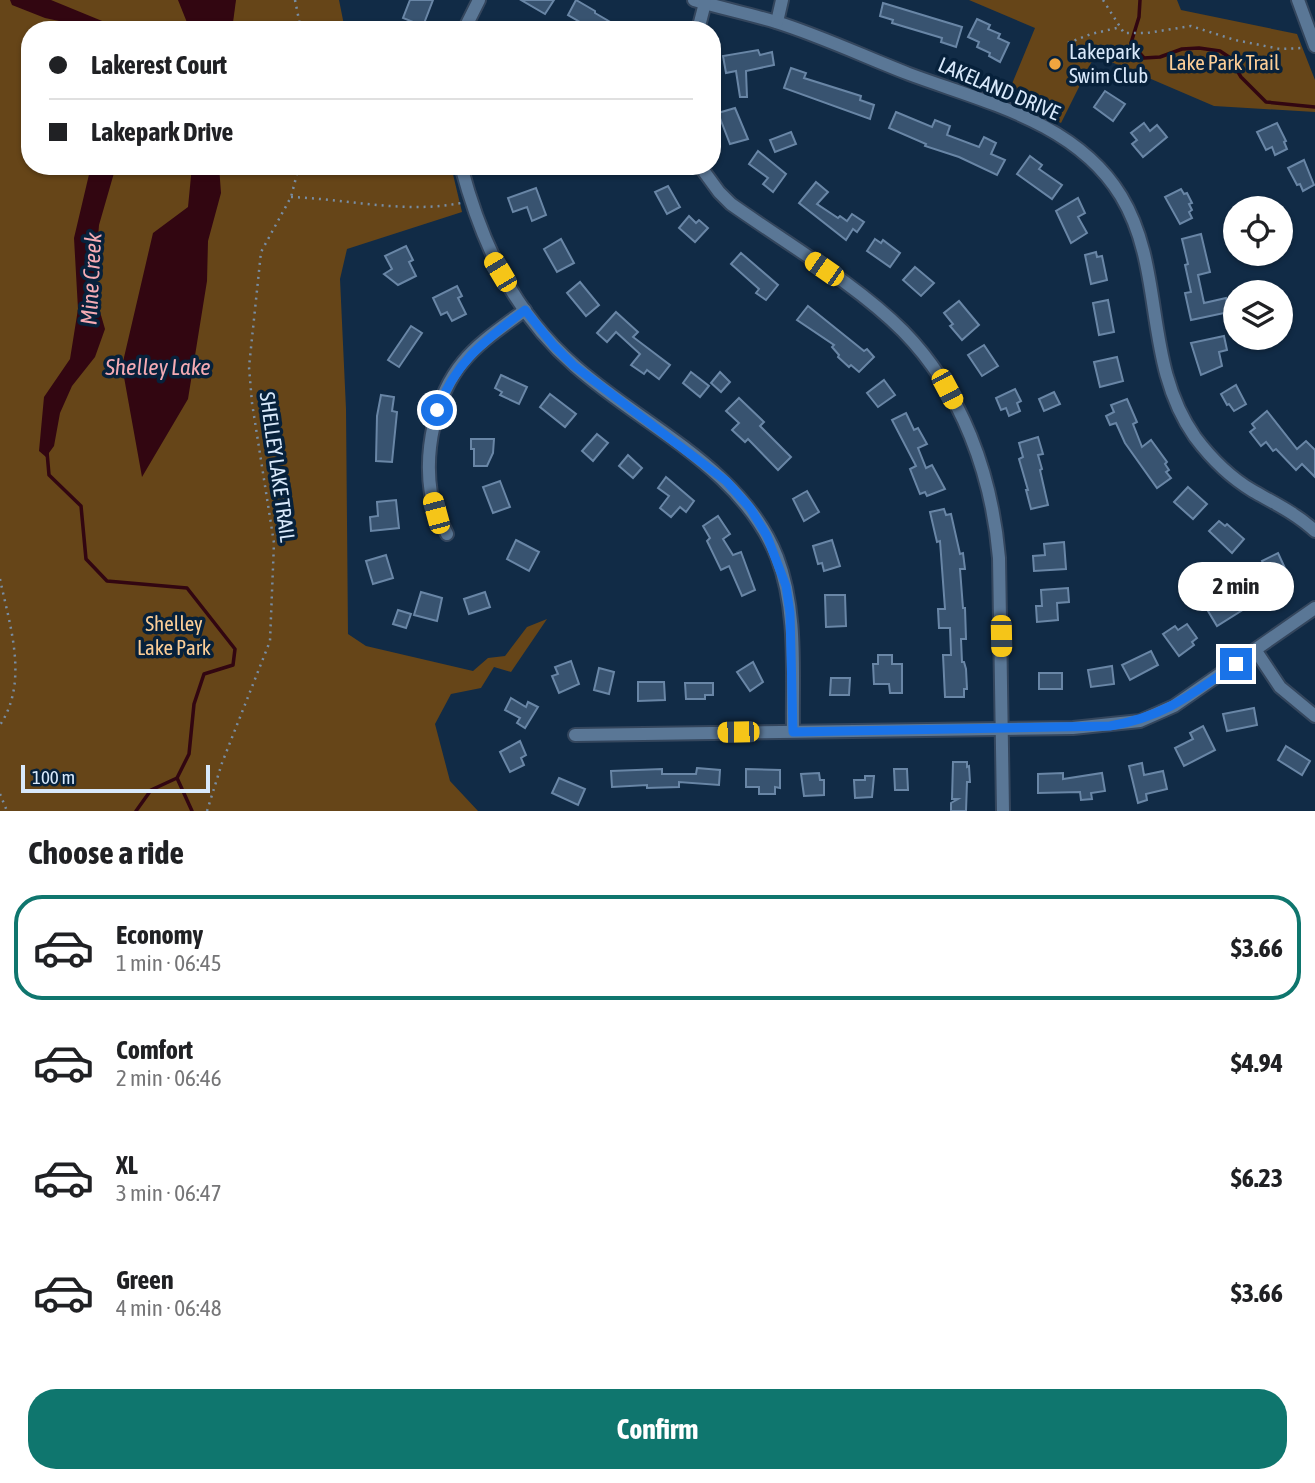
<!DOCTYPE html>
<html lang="en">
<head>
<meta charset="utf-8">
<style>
  body { margin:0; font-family:"Asap Condensed",sans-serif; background:#f2f2f2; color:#202124; height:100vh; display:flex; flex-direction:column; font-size:26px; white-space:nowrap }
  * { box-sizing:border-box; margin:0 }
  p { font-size:23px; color:#757577 }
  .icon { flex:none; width:38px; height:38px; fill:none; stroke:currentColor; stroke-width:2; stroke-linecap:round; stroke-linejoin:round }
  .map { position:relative; height:811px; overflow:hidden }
  .details { display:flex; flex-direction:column; background:#fff; flex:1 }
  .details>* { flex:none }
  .banner { position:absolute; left:21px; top:21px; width:700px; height:154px; border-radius:28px; box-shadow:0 2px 5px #0004; display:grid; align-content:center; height:154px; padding:0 28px; background:#fff }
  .controls { position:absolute; left:1223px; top:196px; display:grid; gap:14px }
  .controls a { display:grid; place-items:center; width:70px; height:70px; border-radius:50%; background:#fff; box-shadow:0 2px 5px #0004; font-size:35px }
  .scale { position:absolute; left:21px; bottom:18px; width:189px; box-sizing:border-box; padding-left:7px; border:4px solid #d9e9fb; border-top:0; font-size:19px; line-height:24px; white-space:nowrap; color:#d9e9fb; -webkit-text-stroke:5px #07213b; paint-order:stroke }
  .end { position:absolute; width:32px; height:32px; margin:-16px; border:9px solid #1a73e8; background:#fff; box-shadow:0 0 0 4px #fff }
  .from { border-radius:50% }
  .bubble { position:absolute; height:49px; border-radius:24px; background:#fff; box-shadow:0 2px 5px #0004; font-size:23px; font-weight:700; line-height:49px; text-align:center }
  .car { position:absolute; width:21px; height:42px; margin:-21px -10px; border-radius:9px; box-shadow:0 0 5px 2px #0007; background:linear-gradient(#f5c518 24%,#345 0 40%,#f5c518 0 76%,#345 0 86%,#f5c518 0) }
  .banner b { display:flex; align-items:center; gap:24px; height:66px; font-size:26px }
  .banner b+b { border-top:2px solid #e0e0e0 }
  .banner i { width:18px; height:18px; background:#202124 }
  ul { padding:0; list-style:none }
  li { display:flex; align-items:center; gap:21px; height:105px; margin:0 14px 10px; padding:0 14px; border:4px solid transparent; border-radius:28px }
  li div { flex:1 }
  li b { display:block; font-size:26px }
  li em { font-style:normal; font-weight:700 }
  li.current { border-color:#0f766e }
  li>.icon { width:63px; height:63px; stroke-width:1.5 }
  h2 { padding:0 28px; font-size:32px; line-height:84px }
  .cta { display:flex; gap:14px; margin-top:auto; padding:14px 28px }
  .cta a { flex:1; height:80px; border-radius:28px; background:#0f766e; color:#fff; font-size:28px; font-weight:700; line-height:80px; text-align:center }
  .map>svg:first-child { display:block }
</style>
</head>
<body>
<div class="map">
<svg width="1315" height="811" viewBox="0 0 1315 811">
  <rect width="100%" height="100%" fill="#112b46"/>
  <!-- green -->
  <g fill="#664518">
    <path d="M0,0H339L345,30H30V166H451L462,212L347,249L340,279L346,409L348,634L366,646L473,671L488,658L505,656L527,627L547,619L511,672L494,667L481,688L451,694L435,724L450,781L478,811H0Z"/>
    <path d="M969,0H1177L1181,10L1297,34L1315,80V112L1214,106L1095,55L1061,123L1007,96L1035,28Z"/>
  </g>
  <!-- water -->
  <g fill="#320611">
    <path d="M10,0H51L107,23L113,30H90L87,27L45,18L12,5Z"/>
    <path d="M178,0H236L232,30H190Z"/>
    <path d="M91,166H116L99,225L94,291L105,329L95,357L72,386L60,413L54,446L46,457L39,451L44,397L70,359L78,309L74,238Z"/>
    <path d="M192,166H219L221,193L208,241L207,281L188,399L142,477L122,366L153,233L188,207Z"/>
  </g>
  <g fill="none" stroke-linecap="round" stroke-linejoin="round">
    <!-- stream -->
    <g stroke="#320611" stroke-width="3.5">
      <path d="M1140,0L1139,17L1131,43L1144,58L1160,57L1182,49L1199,48L1220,51L1229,57L1241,77L1266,102L1315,107"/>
      <path d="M47,452L49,475L81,506L86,559L107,581L187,588L235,649L233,665L204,674L194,704L189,754L177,778L151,790L136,811"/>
      <path d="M177,778L192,811"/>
    </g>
  </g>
  <!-- building -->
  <g fill="#385370" stroke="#6986a6" stroke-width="2">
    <path d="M410,0H433L423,26L403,18Z"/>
    <path d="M521,0H554L545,14Z"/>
    <path d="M576,0L595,11V13L624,30H594L568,15Z"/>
    <path d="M883,3L962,27L956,47L941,42L942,38L892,23L893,20L880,16Z"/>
    <path d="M977,19L990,25L988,29L1000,34L998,38L1009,43L1000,62L989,56L990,53L977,47L979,42L968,37Z"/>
    <path d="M758,50L760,55L772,52L774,65L746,71L747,97H740L736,71L726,73L723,56Z"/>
    <path d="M791,68L806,73L804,78L861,96L860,100L874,105L870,119L784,88Z"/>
    <path d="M1105,91L1125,104L1113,121L1094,107Z"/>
    <path d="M735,108L748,139L730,144L718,113Z"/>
    <path d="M896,112L932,127L935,120L950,126L947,135L979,147L984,137L996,143L991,154L1005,160L997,175L959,157L925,146L926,144L889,128Z"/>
    <path d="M1144,123L1150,131L1157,125L1167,137L1143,157L1132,144L1137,140L1131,133Z"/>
    <path d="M1277,123L1286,141L1284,142L1287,149L1275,155L1272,147L1266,150L1257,132Z"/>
    <path d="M791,132L796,144L775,152L770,140Z"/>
    <path d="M758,151L786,174L773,192L763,184L768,178L749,164Z"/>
    <path d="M1030,156L1042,165L1039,169L1062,185L1052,199L1017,174Z"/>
    <path d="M1304,160L1314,185L1303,191L1300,184L1297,185L1288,168Z"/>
    <path d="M816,182L828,192L817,204L838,218L840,216L847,221L852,214L864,222L857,232L853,229L846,240L799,203Z"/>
    <path d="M668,186L680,207L667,214L655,192Z"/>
    <path d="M536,188L546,215L532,221L527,207L513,212L508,198Z"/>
    <path d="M1181,189L1184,194L1187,193L1192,203L1189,204L1192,210L1189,212L1192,218L1180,224L1165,197Z"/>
    <path d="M1078,198L1085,213L1078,217L1087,233L1071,243L1056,211Z"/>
    <path d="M689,216L696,223L699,220L708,228L695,242L679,228Z"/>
    <path d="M1201,234L1210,272L1198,275L1204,303L1226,298L1229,312L1191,320L1185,293L1191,292L1185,265L1188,264L1182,239Z"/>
    <path d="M561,239L574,263L557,272L544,249Z"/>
    <path d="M875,239L881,243L883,240L900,253L890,267L867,251Z"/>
    <path d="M406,246L413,260L409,262L416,276L398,285L384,274L392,269L385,256Z"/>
    <path d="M1096,252L1097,257L1102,256L1107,280L1091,284L1085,255Z"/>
    <path d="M741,253L778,285L766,300L756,293L759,289L731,264Z"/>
    <path d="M915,267L934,283L921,296L903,280Z"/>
    <path d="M580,282L599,305L586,316L567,293Z"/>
    <path d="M457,286L462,296L458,298L466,314L452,321L447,312L441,315L433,298Z"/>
    <path d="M1108,300L1114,332L1099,335L1093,303Z"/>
    <path d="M959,301L979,325L962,340L950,326L953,324L944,313Z"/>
    <path d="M808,306L864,351L867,349L874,357L859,372L851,365L849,367L838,357L839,355L832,347L834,345L797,320Z"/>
    <path d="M616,312L638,332L633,337L670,365L659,379L647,370L644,374L631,365L640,354L616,332L607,342L597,333Z"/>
    <path d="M411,326L422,333L399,367L388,360Z"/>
    <path d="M1224,336L1227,350L1219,352L1222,366L1201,375L1191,343Z"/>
    <path d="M984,345L998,366L982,376L968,355Z"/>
    <path d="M1117,357L1123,381L1100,387L1094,362Z"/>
    <path d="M691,372L709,386L700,397L683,383Z"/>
    <path d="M720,372L730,382L721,392L711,383Z"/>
    <path d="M501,375L527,387L519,404L500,395L502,392L495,388Z"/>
    <path d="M884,380L895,395L878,407L867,393Z"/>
    <path d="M1236,385L1246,404L1234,411L1229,404L1227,405L1221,394Z"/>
    <path d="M1015,389L1021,401L1017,403L1020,411L1009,416L1006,408L1001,410L996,398Z"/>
    <path d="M1054,392L1060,404L1044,411L1039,399Z"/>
    <path d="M550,394L576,414L565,427L540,407Z"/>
    <path d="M381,395L394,397L392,411L397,412L392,462L376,461L377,416Z"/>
    <path d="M739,398L764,422L760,426L791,457L778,470L748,439L745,442L732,430L739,423L726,411Z"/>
    <path d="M1127,399L1137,422L1133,424L1142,447L1151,440L1167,462L1165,464L1169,470L1166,472L1171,478L1157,488L1125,443L1116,423L1110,425L1106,416L1114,412L1111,405Z"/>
    <path d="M1267,411L1297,449L1306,441L1315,450V477L1302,464L1296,470L1276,449L1273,451L1266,442L1261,446L1250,432L1255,428L1252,424Z"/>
    <path d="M906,413L914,430L918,428L927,444L918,448L926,468L932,465L945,489L927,496L925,492L920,494L910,469L916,466L892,420Z"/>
    <path d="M597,434L608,443L593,461L582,451Z"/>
    <path d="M1038,437L1043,454L1038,455L1042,469L1040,470L1048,505L1031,509L1026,490H1028L1019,459L1023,457L1019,443Z"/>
    <path d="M471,439H494L493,453L487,466H474V449H471Z"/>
    <path d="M628,455L642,468L633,478L619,466Z"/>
    <path d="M666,477L694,501L686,512L680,507L671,517L660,508L669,496L658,488Z"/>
    <path d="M500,481L510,507L493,513L483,487Z"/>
    <path d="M1188,487L1207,504L1193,519L1174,502Z"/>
    <path d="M807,491L819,512L804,521L793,499Z"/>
    <path d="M396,500L399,528L371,531L370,517L378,516L377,502Z"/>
    <path d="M944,509L946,515L951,514L960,554L963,553L965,569H960L963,608H965L966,639H961L962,662H964L966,669L967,689H964V697H945L943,655H951L950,628H939L938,609H945L940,541L937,542L930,512Z"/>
    <path d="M718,516L730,534L723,539L733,555L741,552L755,590L742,596L729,566L721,570L707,541L710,538L703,526Z"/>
    <path d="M1219,521L1225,526L1227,524L1244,539L1232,553L1209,531Z"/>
    <path d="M516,540L539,552L529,571L507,559Z"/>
    <path d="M832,540L840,566L824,571L822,563L818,564L813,546Z"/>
    <path d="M1064,542L1066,569L1034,571L1033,556L1045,555L1044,544Z"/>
    <path d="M1278,553L1289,577L1283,579L1287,589L1273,595L1268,584L1272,583L1262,561Z"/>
    <path d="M386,555L393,578L373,584L366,561Z"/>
    <path d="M1068,588L1069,602L1057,603L1058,620L1037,622L1036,606H1042L1041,590Z"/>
    <path d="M1239,591L1249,606L1217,626L1208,611Z"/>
    <path d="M421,592L442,598L437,621L414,615Z"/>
    <path d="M485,592L490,607L469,614L464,599Z"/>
    <path d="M825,595H845L846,626L826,627Z"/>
    <path d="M398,610L411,614L406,628L393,624Z"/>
    <path d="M1187,624L1197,638L1192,642L1194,645L1179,656L1163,634L1175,626L1178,630Z"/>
    <path d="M1151,651L1158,665L1130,680L1122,665Z"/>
    <path d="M878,655H892V664H902V693H890L889,684H874L873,664H878Z"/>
    <path d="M571,661L579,684L559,693L552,676L558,674L555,667Z"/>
    <path d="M753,662L763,682L750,691L737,672Z"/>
    <path d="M1112,666L1114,684L1091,687L1088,670Z"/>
    <path d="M599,668L614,672L609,694L594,690Z"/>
    <rect x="1039" y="673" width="23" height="16"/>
    <path d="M831,678H850L849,695H830Z"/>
    <path d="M638,682H664L665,700L638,701Z"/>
    <path d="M685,683H713V695H705V699H686Z"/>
    <path d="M511,698L526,707L528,702L538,707L525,728L517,723L520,718L505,710Z"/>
    <path d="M1254,708L1257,725L1227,731L1223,714Z"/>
    <path d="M1203,726L1215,750L1184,766L1175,748L1193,739L1190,733Z"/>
    <path d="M520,741L526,755L521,758L524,765L510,772L500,752Z"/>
    <path d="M1286,746L1310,761L1302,775L1278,760Z"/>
    <path d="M953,762H967V767L969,766L970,782H967L966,811H951V803L958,799H952Z"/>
    <path d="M1142,763L1144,775L1163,771L1167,789L1146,794L1147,800L1138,803L1129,766Z"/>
    <path d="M697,768L720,770L719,785L679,782V787L647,788V785L612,787L611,771L662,769V774H696Z"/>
    <path d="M746,769L780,770V788L775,787V794H759V787H746Z"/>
    <path d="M894,769H907L908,790H895Z"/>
    <path d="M819,773L820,780H824V795L804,796L801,774Z"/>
    <path d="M1063,773V779L1102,773L1105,791L1091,793L1092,799L1081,800L1080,792L1038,793V774Z"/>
    <path d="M865,776H874L872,797L855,798L854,780H865Z"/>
    <path d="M559,778L585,789L578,805L552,793Z"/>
  </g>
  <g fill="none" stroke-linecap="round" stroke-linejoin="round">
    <!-- minor casing -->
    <g stroke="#34465d" stroke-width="16">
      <g id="minor">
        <path d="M694,0C721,8 749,14 776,22C821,36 865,57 909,74C984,102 1076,122 1121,196C1166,270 1142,362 1195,437C1210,457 1231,478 1253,491C1274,503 1297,514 1315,531"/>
        <path d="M1298,0L1315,46"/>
        <path d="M777,22L782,0"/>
        <path d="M464,30L479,0"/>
        <path d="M698,30L705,3"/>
        <path d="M461,166C482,244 513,312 575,366C644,427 742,468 777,557C798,611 792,675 793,731"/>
        <path d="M700,166L719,192L731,204C786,243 856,284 903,331C962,391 992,475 999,558L1003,811"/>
        <path d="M447,534C441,521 434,509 431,494C424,451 435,396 463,362C480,341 504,326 525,310"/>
        <path d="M1256,651L1280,687L1315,716"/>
        <path d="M575,735L1073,728L1140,721L1174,706L1315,608"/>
      </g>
    </g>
    <!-- path -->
    <g stroke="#788da3" stroke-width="2.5" stroke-dasharray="2 5" stroke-linecap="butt">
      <path d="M295,0L301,30"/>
      <path d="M1103,0L1124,33H1147L1191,26L1235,40L1280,49L1302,48"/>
      <path d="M1068,43L1091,34L1121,27"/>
      <path d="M291,197C347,199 405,214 461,203"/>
      <path d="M0,579C10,627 29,681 0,725"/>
      <path d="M0,794L7,811"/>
      <path d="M207,811L222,763L270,641L274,543L252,403L249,367L261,252L291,197L299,166"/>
    </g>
    <!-- minor -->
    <use href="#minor" stroke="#5a7796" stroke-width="12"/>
  </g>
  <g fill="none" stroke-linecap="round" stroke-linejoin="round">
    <!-- route -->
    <path stroke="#1a73e8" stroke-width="9" d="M437,410C457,360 483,342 525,310L553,345L573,365L726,481L750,508L767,536L786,586L790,613L793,732L1110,726C1164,717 1192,694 1236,664"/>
  </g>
  <!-- markers -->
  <circle fill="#f1a63f" stroke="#07213b" stroke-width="2.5" cx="1055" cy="64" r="7"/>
  <g text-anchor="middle" stroke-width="7" stroke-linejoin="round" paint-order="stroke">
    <!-- poi labels -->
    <g font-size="21" fill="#d9e9fb" stroke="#07213b" text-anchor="start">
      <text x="1069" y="59">Lakepark<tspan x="1069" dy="24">Swim Club</tspan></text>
    </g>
    <!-- park labels -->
    <g font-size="21" fill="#fcce97" stroke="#07213b">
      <text x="1224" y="70">Lake Park Trail</text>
      <text x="174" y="631">Shelley<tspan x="174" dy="24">Lake Park</tspan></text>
    </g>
    <!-- street labels -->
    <g font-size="21" fill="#d9e9fb" stroke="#07213b">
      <text transform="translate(999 89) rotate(23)" y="7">LAKELAND DRIVE</text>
      <text transform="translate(277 467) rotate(82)" y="7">SHELLEY LAKE TRAIL</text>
    </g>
    <!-- water labels -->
    <g font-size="23" font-style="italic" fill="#f5abb4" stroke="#07213b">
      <text transform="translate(91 279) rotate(-87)" y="8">Mine Creek</text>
      <text x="158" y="375">Shelley Lake</text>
    </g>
  </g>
</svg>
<div class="controls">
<a><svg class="icon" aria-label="locate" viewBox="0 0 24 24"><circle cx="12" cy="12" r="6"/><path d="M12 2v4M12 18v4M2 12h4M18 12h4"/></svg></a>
<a><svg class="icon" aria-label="layers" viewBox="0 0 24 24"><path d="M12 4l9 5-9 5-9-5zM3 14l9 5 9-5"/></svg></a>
</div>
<div class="scale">100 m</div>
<i class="end from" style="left:437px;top:410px"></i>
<i class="end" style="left:1236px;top:664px"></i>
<div class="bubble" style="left:1178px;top:562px;width:116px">2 min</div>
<i class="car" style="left:824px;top:269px;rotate:305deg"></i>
<i class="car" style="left:500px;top:272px;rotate:329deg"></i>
<i class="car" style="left:947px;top:389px;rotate:152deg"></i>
<i class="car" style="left:436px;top:513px;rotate:345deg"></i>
<i class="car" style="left:1001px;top:636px;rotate:179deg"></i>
<i class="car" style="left:738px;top:732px;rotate:269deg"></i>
<div class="banner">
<b><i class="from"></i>Lakerest Court</b>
<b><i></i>Lakepark Drive</b>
</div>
</div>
<section class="details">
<h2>Choose a ride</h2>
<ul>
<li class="current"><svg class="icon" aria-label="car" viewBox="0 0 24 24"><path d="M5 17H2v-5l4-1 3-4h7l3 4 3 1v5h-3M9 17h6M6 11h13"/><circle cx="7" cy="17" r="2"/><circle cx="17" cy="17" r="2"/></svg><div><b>Economy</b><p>1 min · 06:45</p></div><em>$3.66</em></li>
<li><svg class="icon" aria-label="car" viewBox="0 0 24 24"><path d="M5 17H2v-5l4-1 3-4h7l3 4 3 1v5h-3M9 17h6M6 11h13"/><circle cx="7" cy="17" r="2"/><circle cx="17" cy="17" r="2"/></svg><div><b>Comfort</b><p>2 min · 06:46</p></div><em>$4.94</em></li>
<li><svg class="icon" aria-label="car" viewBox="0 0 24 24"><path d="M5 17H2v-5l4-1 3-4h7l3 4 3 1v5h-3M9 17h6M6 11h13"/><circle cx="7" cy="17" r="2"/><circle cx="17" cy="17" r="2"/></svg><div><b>XL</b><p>3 min · 06:47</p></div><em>$6.23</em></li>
<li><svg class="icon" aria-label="car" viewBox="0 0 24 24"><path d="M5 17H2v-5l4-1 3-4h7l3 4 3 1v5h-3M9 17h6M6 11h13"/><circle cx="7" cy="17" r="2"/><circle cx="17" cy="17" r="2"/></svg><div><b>Green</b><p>4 min · 06:48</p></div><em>$3.66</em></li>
</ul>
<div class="cta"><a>Confirm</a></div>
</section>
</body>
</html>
